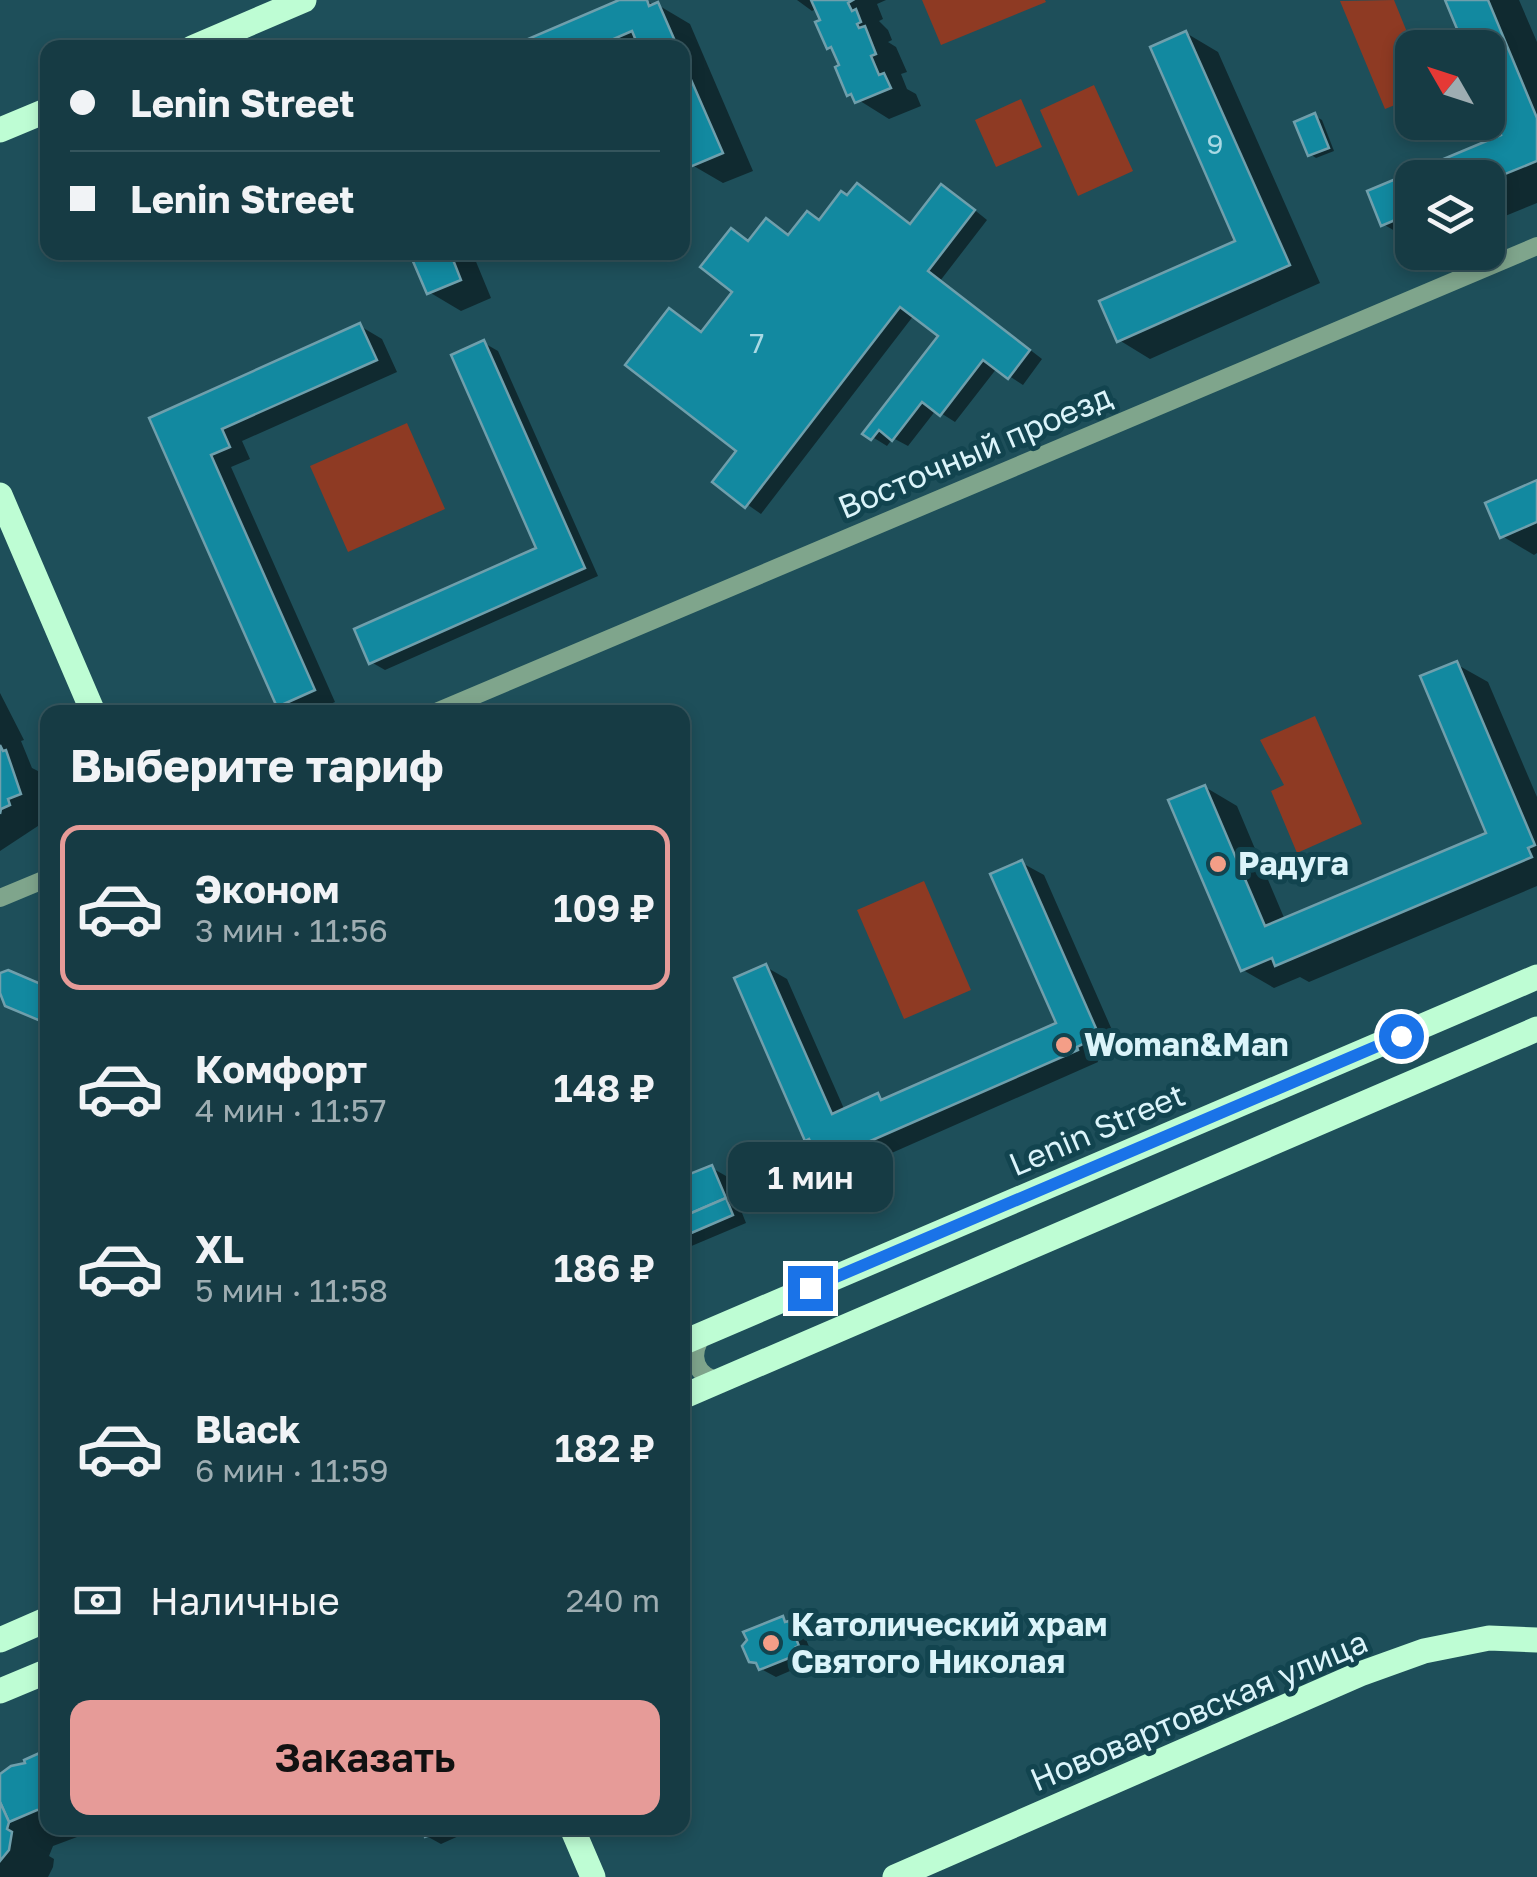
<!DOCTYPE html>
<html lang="ru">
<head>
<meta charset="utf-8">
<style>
  body { margin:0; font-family:"Golos Text",sans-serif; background:#1f424b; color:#f1f3f6; height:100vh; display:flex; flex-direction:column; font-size:38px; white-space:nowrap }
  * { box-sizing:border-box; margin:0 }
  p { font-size:32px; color:#9eadb2 }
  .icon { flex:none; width:55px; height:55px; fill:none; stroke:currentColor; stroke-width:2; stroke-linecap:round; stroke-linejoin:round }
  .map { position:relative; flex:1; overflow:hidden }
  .panel { position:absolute; left:40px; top:705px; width:650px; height:1130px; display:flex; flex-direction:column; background:#163b44; border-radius:20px; box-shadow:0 5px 15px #0003,0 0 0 2px #35555d }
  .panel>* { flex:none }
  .top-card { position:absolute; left:40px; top:40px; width:650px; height:220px; border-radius:20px; box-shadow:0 5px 15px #0003,0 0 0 2px #35555d; display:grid; align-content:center; height:220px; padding:0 30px; background:#163b44 }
  .needle { width:65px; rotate:309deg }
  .buttons { position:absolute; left:1395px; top:30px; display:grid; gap:20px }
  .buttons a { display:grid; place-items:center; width:110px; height:110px; border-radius:20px; background:#163b44; box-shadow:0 5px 15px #0003,0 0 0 2px #35555d; font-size:50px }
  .end { position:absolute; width:45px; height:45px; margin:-22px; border:12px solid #1a73e8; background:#fff; box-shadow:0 0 0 5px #fff }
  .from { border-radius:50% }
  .bubble { position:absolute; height:70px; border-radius:20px; background:#163b44; box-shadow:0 5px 15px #0003,0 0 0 2px #35555d; font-size:32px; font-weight:600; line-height:70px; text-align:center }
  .top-card b { display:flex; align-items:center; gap:35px; height:95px; font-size:38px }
  .top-card b+b { border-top:2px solid #35555d }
  .top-card i { width:25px; height:25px; background:#f1f3f6 }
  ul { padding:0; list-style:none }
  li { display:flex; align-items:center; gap:30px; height:165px; margin:0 20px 15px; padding:0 10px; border:5px solid transparent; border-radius:20px }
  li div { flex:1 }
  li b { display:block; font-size:38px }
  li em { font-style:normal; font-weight:600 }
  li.on { border-color:#e69b98 }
  li>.icon { width:90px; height:90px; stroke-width:1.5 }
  h2 { padding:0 30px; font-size:45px; line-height:120px }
  .pay { display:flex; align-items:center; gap:25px; height:110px; padding:0 30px; font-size:38px }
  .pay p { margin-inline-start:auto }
  .cta { display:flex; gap:20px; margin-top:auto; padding:20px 30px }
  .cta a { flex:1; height:115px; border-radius:20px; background:#e69b98; color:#111; font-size:40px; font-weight:600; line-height:115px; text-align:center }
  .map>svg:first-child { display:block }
</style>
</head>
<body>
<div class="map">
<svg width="1537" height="1877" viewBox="0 0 1537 1877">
  <rect width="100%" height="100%" fill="#1e4f5a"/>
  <!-- green -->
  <g fill="#8e3a23">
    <path d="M922,0H1045L1046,2L941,45Z"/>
    <path d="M1394,0L1413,47L1412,98L1385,109L1340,1Z"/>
    <path d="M1094,85L1133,171L1078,196L1040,110Z"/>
    <path d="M1021,99L1042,147L996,167L975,120Z"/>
    <path d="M407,423L445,509L348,552L310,466Z"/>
    <path d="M1315,716L1362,824L1297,853L1271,791L1284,785L1260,740Z"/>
    <path d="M924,881L971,990L904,1019L857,910Z"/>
  </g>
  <!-- shadow -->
  <g fill="#0007">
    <path d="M625,0H641L658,5L690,24L753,171L723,183L692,165L682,144V48H514Z"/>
    <path d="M797,0H886L877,4L883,19L879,21L888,30L892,40L888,42L896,47L907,72L901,74L907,89L916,94L921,106L889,119L849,94L842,66L835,51L829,47L817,8L812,11Z"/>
    <path d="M1448,0H1519L1537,42V203L1488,223V178H1412V241L1383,224L1370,192L1505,136L1488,95V48Z"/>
    <path d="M1186,33L1218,52L1320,283L1150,359L1119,340L1239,242Z"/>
    <path d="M1315,116L1322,120L1334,151L1316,158L1310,154Z"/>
    <path d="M857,186L912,225L956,195L987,220L940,281L1042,359L1023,385L997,368L955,422L936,410L908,446L893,438L887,446L866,433L941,336L914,315L761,514L715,482L739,451L670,311L703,334L736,292L732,231L750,242L767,221L790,236L820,222Z"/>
    <path d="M412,252H472L491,298L461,311L429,292Z"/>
    <path d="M360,326L382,339L397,372L242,441L250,459L231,467L335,702L313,712H292L279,705L152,419Z"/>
    <path d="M484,343L498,351L598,576L385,670L371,662L540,549Z"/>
    <path d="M1537,482V553L1534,555L1502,536Z"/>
    <path d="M1456,664L1488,682L1537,797V886L1309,982L1300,977L1274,988L1243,970L1205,787L1237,806L1285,920L1489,834Z"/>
    <path d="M0,693L24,740L21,741L32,768L38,771L48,794L44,796L48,813L38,818L41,824L0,851Z"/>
    <path d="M1022,863L1044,875L1119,1046L1103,1052L1105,1056L1097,1059L1098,1062L844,1174L822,1162L814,1143L807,1139L766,967L787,979L845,1111L878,1096L886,1101L1059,1025Z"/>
    <path d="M712,1168L733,1180L746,1211L742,1213L746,1223L682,1250V1180Z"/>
    <path d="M782,1618L803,1632L812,1654L808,1655L811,1662L776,1677L761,1669L745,1645L746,1634Z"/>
    <path d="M48,1755V1828H101L53,1846L49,1856L54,1859L53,1867L48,1877H0V1775Z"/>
    <path d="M418,1828H471L472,1830L441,1844L421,1833Z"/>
  </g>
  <!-- building -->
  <g fill="#1289a0" stroke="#6f9fac" stroke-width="2.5">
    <path d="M637,0H647L649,6L658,2L678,48H639L632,31L593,48H507L619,0Z"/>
    <path d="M811,0H853L848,3L852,11L856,9L861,22L857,24L859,28L865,26L876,54L871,56L879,75L884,73L891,88L855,103L851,94L847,96L835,67L839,65L831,47L827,49L815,22L820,20Z"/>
    <path d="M1445,0H1488L1537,118V161L1488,181V178H1412V213L1381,226L1367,191L1501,135L1488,102V48H1465Z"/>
    <path d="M1186,31L1290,265L1117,342L1099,301L1235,241L1150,47Z"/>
    <path d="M682,59L723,153L690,167L682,150Z"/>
    <path d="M1315,113L1329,148L1308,156L1294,122Z"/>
    <path d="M857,183L910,224L941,184L975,210L928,271L1030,350L1008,379L983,360L940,416L922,402L892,441L879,430L871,440L862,434L938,336L900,307L745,508L712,482L736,451L625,365L669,308L701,332L732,292L700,267L731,228L748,241L766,218L788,235L807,211L819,220L841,191L847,195Z"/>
    <path d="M409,252H450L461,280L427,294Z"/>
    <path d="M360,323L377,360L222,429L230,447L211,455L315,690L277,707L149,418Z"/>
    <path d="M484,340L585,568L369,664L354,629L536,548L451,355Z"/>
    <path d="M1537,480V522L1500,538L1485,503Z"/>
    <path d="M1457,661L1535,845L1528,848L1532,857L1275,966L1272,958L1241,971L1168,800L1205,785L1265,926L1486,833L1420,676Z"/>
    <path d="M0,745L3,751L6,750L21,794L8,799L10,805L1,809L0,814Z"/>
    <path d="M1022,860L1098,1033L1083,1040L1085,1043L1077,1047L1078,1050L820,1163L809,1139L805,1141L734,978L766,964L832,1114L878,1093L881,1100L1056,1023L990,874Z"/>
    <path d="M8,970L48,987V1024L5,1006L0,993V973Z"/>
    <path d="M712,1165L726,1198L682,1217V1177Z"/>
    <path d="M726,1198L733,1215L682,1237V1217Z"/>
    <path d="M783,1616L785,1622L789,1621L799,1646L796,1647L799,1654L759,1670L756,1663L749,1662L742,1646L747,1640L743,1632Z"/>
    <path d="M44,1751L48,1753V1810H37L9,1822L0,1802V1774L11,1766L25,1763L24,1760Z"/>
    <path d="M0,1802L9,1822L7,1829L12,1832L9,1850L0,1861Z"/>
    <path d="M415,1828H447L425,1837L423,1833L419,1835Z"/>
  </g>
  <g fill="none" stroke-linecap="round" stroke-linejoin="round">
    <!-- minor -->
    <g stroke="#7fa58c" stroke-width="18">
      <path d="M436,712L1537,246"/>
      <path d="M0,898L48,878"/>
      <path d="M703,1335C688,1355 695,1377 721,1381"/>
    </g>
    <!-- major -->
    <g stroke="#befdd4" stroke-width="25">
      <path d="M192,48L304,0"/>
      <path d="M0,130L48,110"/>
      <path d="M0,495L93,712"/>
      <path d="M682,1343L1537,977"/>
      <path d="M682,1397L1537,1029"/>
      <path d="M0,1640L48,1619"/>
      <path d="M0,1691L48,1671"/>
      <path d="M572,1828L593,1877"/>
      <path d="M895,1877L1360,1674L1424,1651L1489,1638L1537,1640"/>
    </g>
  </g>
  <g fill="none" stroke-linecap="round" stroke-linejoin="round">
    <!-- route -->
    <path stroke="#1a73e8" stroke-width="12" d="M810,1288L1401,1036"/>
  </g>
  <!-- markers -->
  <g fill="#f49e87" stroke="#12444f" stroke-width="4">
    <circle cx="1218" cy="864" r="10"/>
    <circle cx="1064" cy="1045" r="10"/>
    <circle cx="771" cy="1643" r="10"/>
  </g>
  <g text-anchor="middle" stroke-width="10" stroke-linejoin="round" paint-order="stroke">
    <!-- number labels -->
    <g font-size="28" fill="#a9d9e4">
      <text x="1215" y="154">9</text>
      <text x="757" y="353">7</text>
    </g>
    <!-- street labels -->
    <g font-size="32" fill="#dbf4fa" stroke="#12444f">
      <text transform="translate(975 452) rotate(-23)" y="11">Восточный проезд</text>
      <text transform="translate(1097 1130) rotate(-23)" y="11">Lenin Street</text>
      <text transform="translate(1199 1711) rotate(-23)" y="11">Нововартовская улица</text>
    </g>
    <!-- poi labels -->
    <g font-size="32" font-weight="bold" fill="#dbf4fa" stroke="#12444f" text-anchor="start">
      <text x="1238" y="875">Радуга</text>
      <text x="1084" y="1056">Woman&amp;Man</text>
      <text x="791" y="1636">Католический храм<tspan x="791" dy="37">Святого Николая</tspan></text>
    </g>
  </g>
</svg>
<div class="buttons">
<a><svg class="needle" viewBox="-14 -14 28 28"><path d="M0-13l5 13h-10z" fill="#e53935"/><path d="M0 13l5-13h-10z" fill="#9eadb2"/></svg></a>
<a><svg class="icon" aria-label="layers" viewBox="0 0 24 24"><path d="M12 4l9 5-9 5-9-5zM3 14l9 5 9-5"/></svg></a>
</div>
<i class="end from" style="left:1401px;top:1036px"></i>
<i class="end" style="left:810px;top:1288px"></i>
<div class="bubble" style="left:728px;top:1142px;width:165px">1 мин</div>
<div class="top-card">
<b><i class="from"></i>Lenin Street</b>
<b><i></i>Lenin Street</b>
</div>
<section class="panel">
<h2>Выберите тариф</h2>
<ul>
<li class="on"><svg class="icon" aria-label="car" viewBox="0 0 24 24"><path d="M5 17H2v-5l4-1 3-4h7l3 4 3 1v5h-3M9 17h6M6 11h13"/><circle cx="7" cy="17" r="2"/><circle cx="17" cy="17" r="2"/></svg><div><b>Эконом</b><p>3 мин · 11:56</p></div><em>109 ₽</em></li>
<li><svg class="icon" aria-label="car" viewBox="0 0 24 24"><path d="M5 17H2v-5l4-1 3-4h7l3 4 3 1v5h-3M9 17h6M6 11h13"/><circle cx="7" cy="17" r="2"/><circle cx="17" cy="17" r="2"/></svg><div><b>Комфорт</b><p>4 мин · 11:57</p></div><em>148 ₽</em></li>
<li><svg class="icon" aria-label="car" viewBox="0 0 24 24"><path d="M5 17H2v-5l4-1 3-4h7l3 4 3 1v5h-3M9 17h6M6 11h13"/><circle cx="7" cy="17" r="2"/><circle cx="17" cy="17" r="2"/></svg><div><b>XL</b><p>5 мин · 11:58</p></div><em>186 ₽</em></li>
<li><svg class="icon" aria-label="car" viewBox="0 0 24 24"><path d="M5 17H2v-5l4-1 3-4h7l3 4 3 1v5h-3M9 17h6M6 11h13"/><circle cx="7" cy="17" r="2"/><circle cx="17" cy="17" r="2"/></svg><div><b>Black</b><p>6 мин · 11:59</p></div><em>182 ₽</em></li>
</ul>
<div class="pay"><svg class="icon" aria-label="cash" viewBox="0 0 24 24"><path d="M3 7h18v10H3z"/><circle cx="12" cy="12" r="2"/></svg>Наличные<p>240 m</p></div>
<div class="cta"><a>Заказать</a></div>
</section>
</div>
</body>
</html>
